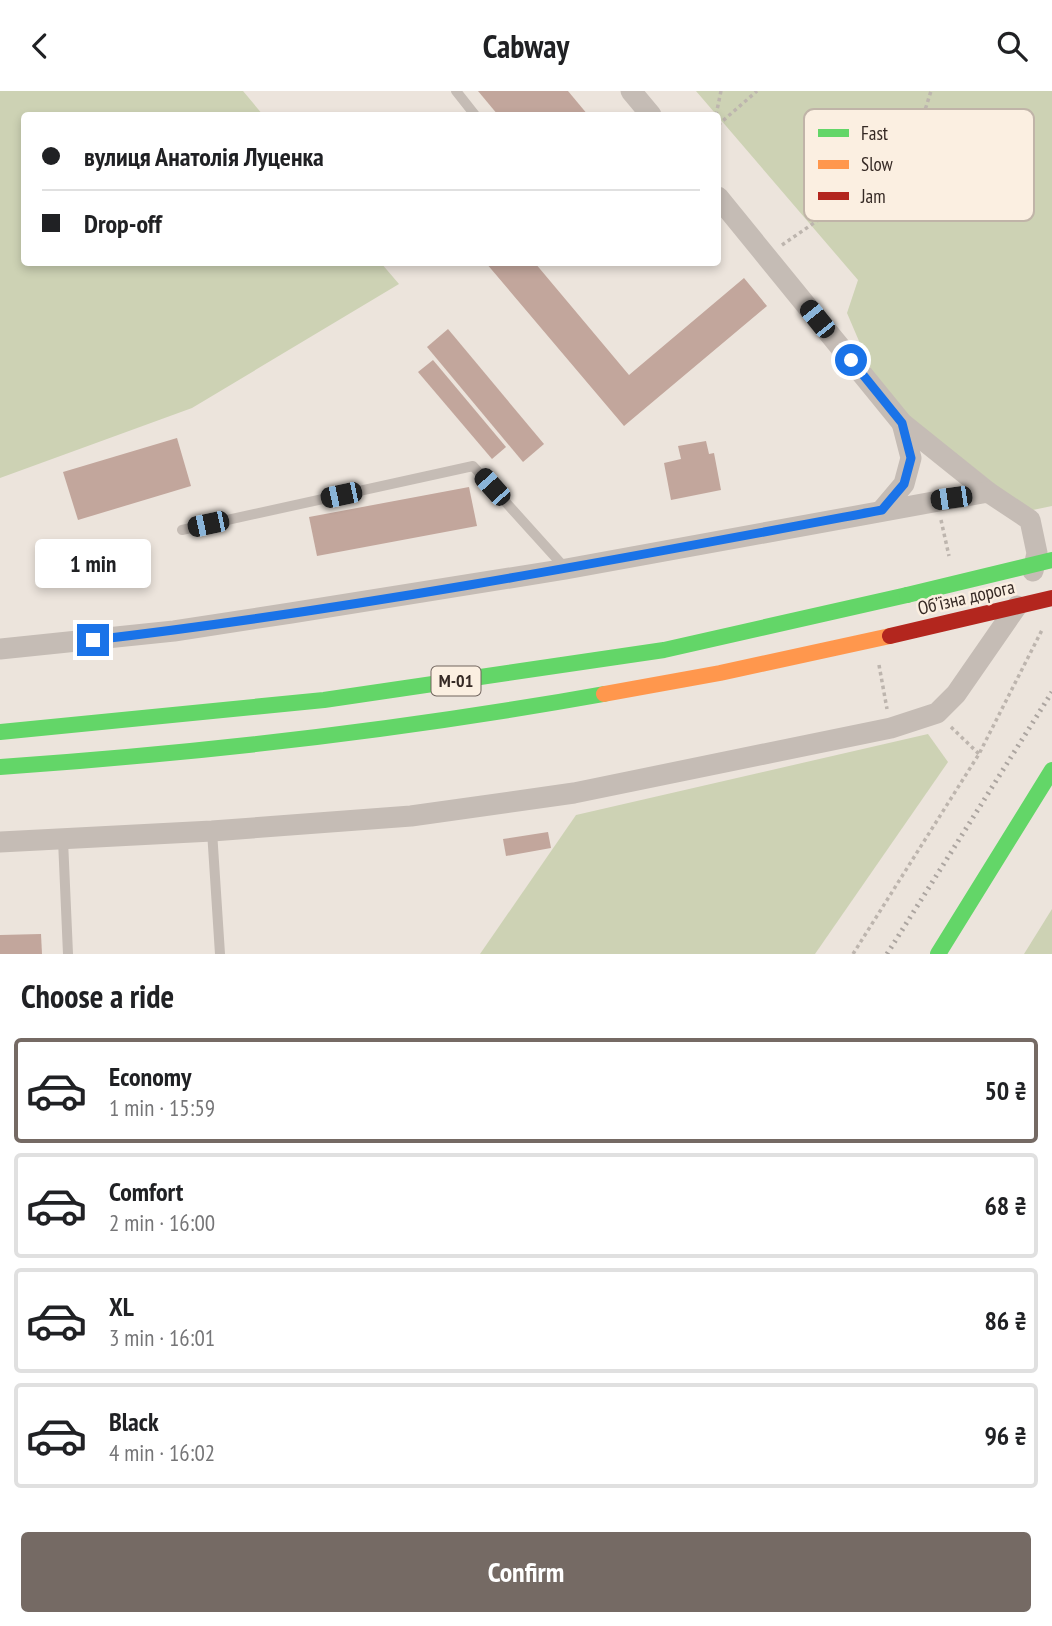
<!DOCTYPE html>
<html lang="en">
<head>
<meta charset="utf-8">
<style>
  body { margin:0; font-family:"PT Sans Narrow",sans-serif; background:#f6f6f6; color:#202124; height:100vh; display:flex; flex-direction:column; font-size:26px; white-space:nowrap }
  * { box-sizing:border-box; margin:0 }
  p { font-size:23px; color:#757577 }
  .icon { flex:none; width:38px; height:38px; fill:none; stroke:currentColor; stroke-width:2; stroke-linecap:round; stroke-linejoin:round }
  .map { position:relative; height:863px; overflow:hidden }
  .details { display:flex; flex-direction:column; background:#fff; flex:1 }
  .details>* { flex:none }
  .guide { position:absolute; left:21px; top:21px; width:700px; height:154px; border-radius:7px; box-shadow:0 4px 10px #0003; display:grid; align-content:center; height:154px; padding:0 21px; background:#fff }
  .end { position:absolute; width:32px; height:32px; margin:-16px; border:9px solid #1a73e8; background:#fff; box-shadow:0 0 0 4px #fff }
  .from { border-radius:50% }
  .bubble { position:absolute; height:49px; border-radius:7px; background:#fff; box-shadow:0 4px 10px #0003; font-size:23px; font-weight:800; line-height:49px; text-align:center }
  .car { position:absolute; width:21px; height:42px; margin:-21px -10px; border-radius:9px; box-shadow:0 0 5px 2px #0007; background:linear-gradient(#222 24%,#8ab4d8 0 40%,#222 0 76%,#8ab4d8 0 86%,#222 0) }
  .guide b { display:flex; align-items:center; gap:24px; height:66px; font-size:26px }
  .guide b+b { border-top:2px solid #e0e0e0 }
  .guide i { width:18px; height:18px; background:#202124 }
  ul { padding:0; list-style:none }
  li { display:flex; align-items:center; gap:21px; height:105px; margin:0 14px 10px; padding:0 7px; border:4px solid #e0e0e0; border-radius:7px }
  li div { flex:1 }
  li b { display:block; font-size:26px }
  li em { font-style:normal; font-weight:800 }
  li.selected { border-color:#756a64 }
  li>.icon { width:63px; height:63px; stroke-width:1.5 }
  h2 { padding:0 21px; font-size:32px; line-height:84px }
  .primary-button { display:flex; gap:14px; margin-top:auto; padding:14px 21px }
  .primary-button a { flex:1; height:80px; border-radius:7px; background:#756a64; color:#fff; font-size:28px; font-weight:800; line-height:80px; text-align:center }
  header { display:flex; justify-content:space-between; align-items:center; height:91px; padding:0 21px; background:#fff; font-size:32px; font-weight:800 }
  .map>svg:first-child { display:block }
</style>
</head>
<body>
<header><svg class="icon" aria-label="back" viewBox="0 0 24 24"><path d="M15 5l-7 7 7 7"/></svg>Cabway<svg class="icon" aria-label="search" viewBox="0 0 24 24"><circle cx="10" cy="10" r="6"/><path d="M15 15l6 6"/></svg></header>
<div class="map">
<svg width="1052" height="863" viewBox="0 0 1052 863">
  <rect width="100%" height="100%" fill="#ece4dc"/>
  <!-- green -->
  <g fill="#cdd2b4">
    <path d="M0,0H243L263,24H24V172H381L399,193L192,317L0,387Z"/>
    <path d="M696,0H1052V415L1028,420L882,304L847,222L858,189Z"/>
    <path d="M928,643L948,671L815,863H480L576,724Z"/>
    <path d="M1052,818V863H1024Z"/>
  </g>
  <!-- building -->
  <g fill="#c2a69c">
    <path d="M478,0H568L588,24H498Z"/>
    <path d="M486,172H535L629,284L744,187L767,215L624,335Z"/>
    <path d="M448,238L544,353L523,371L427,256Z"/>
    <path d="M433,269L506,356L492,368L418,281Z"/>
    <path d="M177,347L191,395L78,429L63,381Z"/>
    <path d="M706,350L709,363L714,362L721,399L671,409L664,372L681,368L678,355Z"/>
    <path d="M469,396L477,435L317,465L309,426Z"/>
    <path d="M548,741L551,757L506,765L503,748Z"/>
    <path d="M41,843L42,863H0V844Z"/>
  </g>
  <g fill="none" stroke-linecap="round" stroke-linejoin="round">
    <!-- path -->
    <g stroke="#bdb5ae" stroke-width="3.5" stroke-dasharray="3.5 3.5" stroke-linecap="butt">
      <path d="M716,24L721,0"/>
      <path d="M718,34L757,0"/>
      <path d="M782,154L843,112L916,48L931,0"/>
      <path d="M941,429L949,465"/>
      <path d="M879,574L887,618"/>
      <path d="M951,636L979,663"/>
      <path d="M853,863L979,663L1042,539"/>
    </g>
    <!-- lane -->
    <g stroke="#c5bcb5" stroke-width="10">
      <path d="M456,0L475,24"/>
      <path d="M182,439L473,375L566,478"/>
      <path d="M212,740L220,863"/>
      <path d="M63,749L68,863"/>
    </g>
    <!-- street -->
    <g stroke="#c5bcb5" stroke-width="21">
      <path d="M631,0L651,24"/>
      <path d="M718,106L902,332L988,401"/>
      <path d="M882,419L904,393L911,367L902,332"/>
      <path d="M0,558L174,540L291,522L566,478L988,401L1030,429L1037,462L1033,480"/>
      <path d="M0,751L212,740L411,725L574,702L891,637L937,622L956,603L1017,515"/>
    </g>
    <!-- fast -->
    <g stroke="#63d668" stroke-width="16">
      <path d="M0,641L324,609L664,559L907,504"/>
      <path d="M0,676C203,662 403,639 604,603"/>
      <path d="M938,863L1052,679"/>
    </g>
    <!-- slow -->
    <path stroke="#ff974d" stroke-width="16" d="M604,603L720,582L890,545"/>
    <!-- rail -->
    <path stroke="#aca5a0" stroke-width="5" stroke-dasharray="2 5" stroke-linecap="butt" d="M887,863L1052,601"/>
    <!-- fast-bridge -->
    <path stroke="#63d668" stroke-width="16" d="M907,504L1052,469"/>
    <!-- jam-bridge -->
    <path stroke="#b3261e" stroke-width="16" d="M890,545L1052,507"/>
  </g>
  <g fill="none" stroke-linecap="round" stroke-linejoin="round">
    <!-- route -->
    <path stroke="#1a73e8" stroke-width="9" d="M93,549C358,518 620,468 882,419L904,393L911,367L902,332L851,269"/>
  </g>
  <g text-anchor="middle" stroke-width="5" stroke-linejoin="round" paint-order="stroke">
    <!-- shield labels -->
    <rect fill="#fbefe1" stroke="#70645d" stroke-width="2" x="431.5" y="575.5" width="49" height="29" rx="5"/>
    <g font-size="18" font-weight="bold" fill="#352924">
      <text x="456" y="596">М-01</text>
    </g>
    <!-- street labels -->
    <g font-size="19" fill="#352924" stroke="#fbefe1">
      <text transform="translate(966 506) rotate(-13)" y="7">Обʼїзна дорога</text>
    </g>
  </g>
  <!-- legend -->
  <rect x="804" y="18" width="230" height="112" rx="10" fill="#fbefe1" stroke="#c0b4a8" stroke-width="2"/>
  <rect x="818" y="38" width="31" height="8" fill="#63d668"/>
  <rect x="818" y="69" width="31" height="9" fill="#ff974d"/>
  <rect x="818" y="101" width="31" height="8" fill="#b3261e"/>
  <g font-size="19" fill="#352924">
    <text x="861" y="49">Fast</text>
    <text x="861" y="80">Slow</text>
    <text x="861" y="112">Jam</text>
  </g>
</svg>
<i class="end from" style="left:851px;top:269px"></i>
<i class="end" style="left:93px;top:549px"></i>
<div class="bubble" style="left:35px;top:448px;width:116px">1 min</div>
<i class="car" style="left:817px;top:228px;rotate:321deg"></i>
<i class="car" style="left:492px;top:396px;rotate:318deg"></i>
<i class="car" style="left:341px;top:404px;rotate:258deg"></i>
<i class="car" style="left:951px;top:407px;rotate:262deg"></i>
<i class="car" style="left:208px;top:433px;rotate:258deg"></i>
<div class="guide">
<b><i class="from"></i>вулиця Анатолія Луценка</b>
<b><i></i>Drop-off</b>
</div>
</div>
<section class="details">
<h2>Choose a ride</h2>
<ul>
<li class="selected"><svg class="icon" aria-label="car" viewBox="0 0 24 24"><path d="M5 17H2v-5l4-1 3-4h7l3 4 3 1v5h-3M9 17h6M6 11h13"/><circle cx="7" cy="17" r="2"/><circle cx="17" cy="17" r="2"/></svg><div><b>Economy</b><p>1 min · 15:59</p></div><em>50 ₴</em></li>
<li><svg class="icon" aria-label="car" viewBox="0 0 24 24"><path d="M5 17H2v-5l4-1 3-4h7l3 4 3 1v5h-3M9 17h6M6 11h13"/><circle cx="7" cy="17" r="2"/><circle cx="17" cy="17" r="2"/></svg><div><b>Comfort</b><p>2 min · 16:00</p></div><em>68 ₴</em></li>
<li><svg class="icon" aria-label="car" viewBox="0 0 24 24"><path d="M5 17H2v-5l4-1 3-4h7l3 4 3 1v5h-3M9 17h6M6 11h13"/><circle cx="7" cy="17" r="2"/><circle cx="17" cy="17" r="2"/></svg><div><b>XL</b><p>3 min · 16:01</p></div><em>86 ₴</em></li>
<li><svg class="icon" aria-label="car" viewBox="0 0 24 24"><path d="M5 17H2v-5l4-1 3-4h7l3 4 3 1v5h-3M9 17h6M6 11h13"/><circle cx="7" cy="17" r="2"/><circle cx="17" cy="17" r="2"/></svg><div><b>Black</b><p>4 min · 16:02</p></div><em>96 ₴</em></li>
</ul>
<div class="primary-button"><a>Confirm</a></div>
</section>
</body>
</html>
